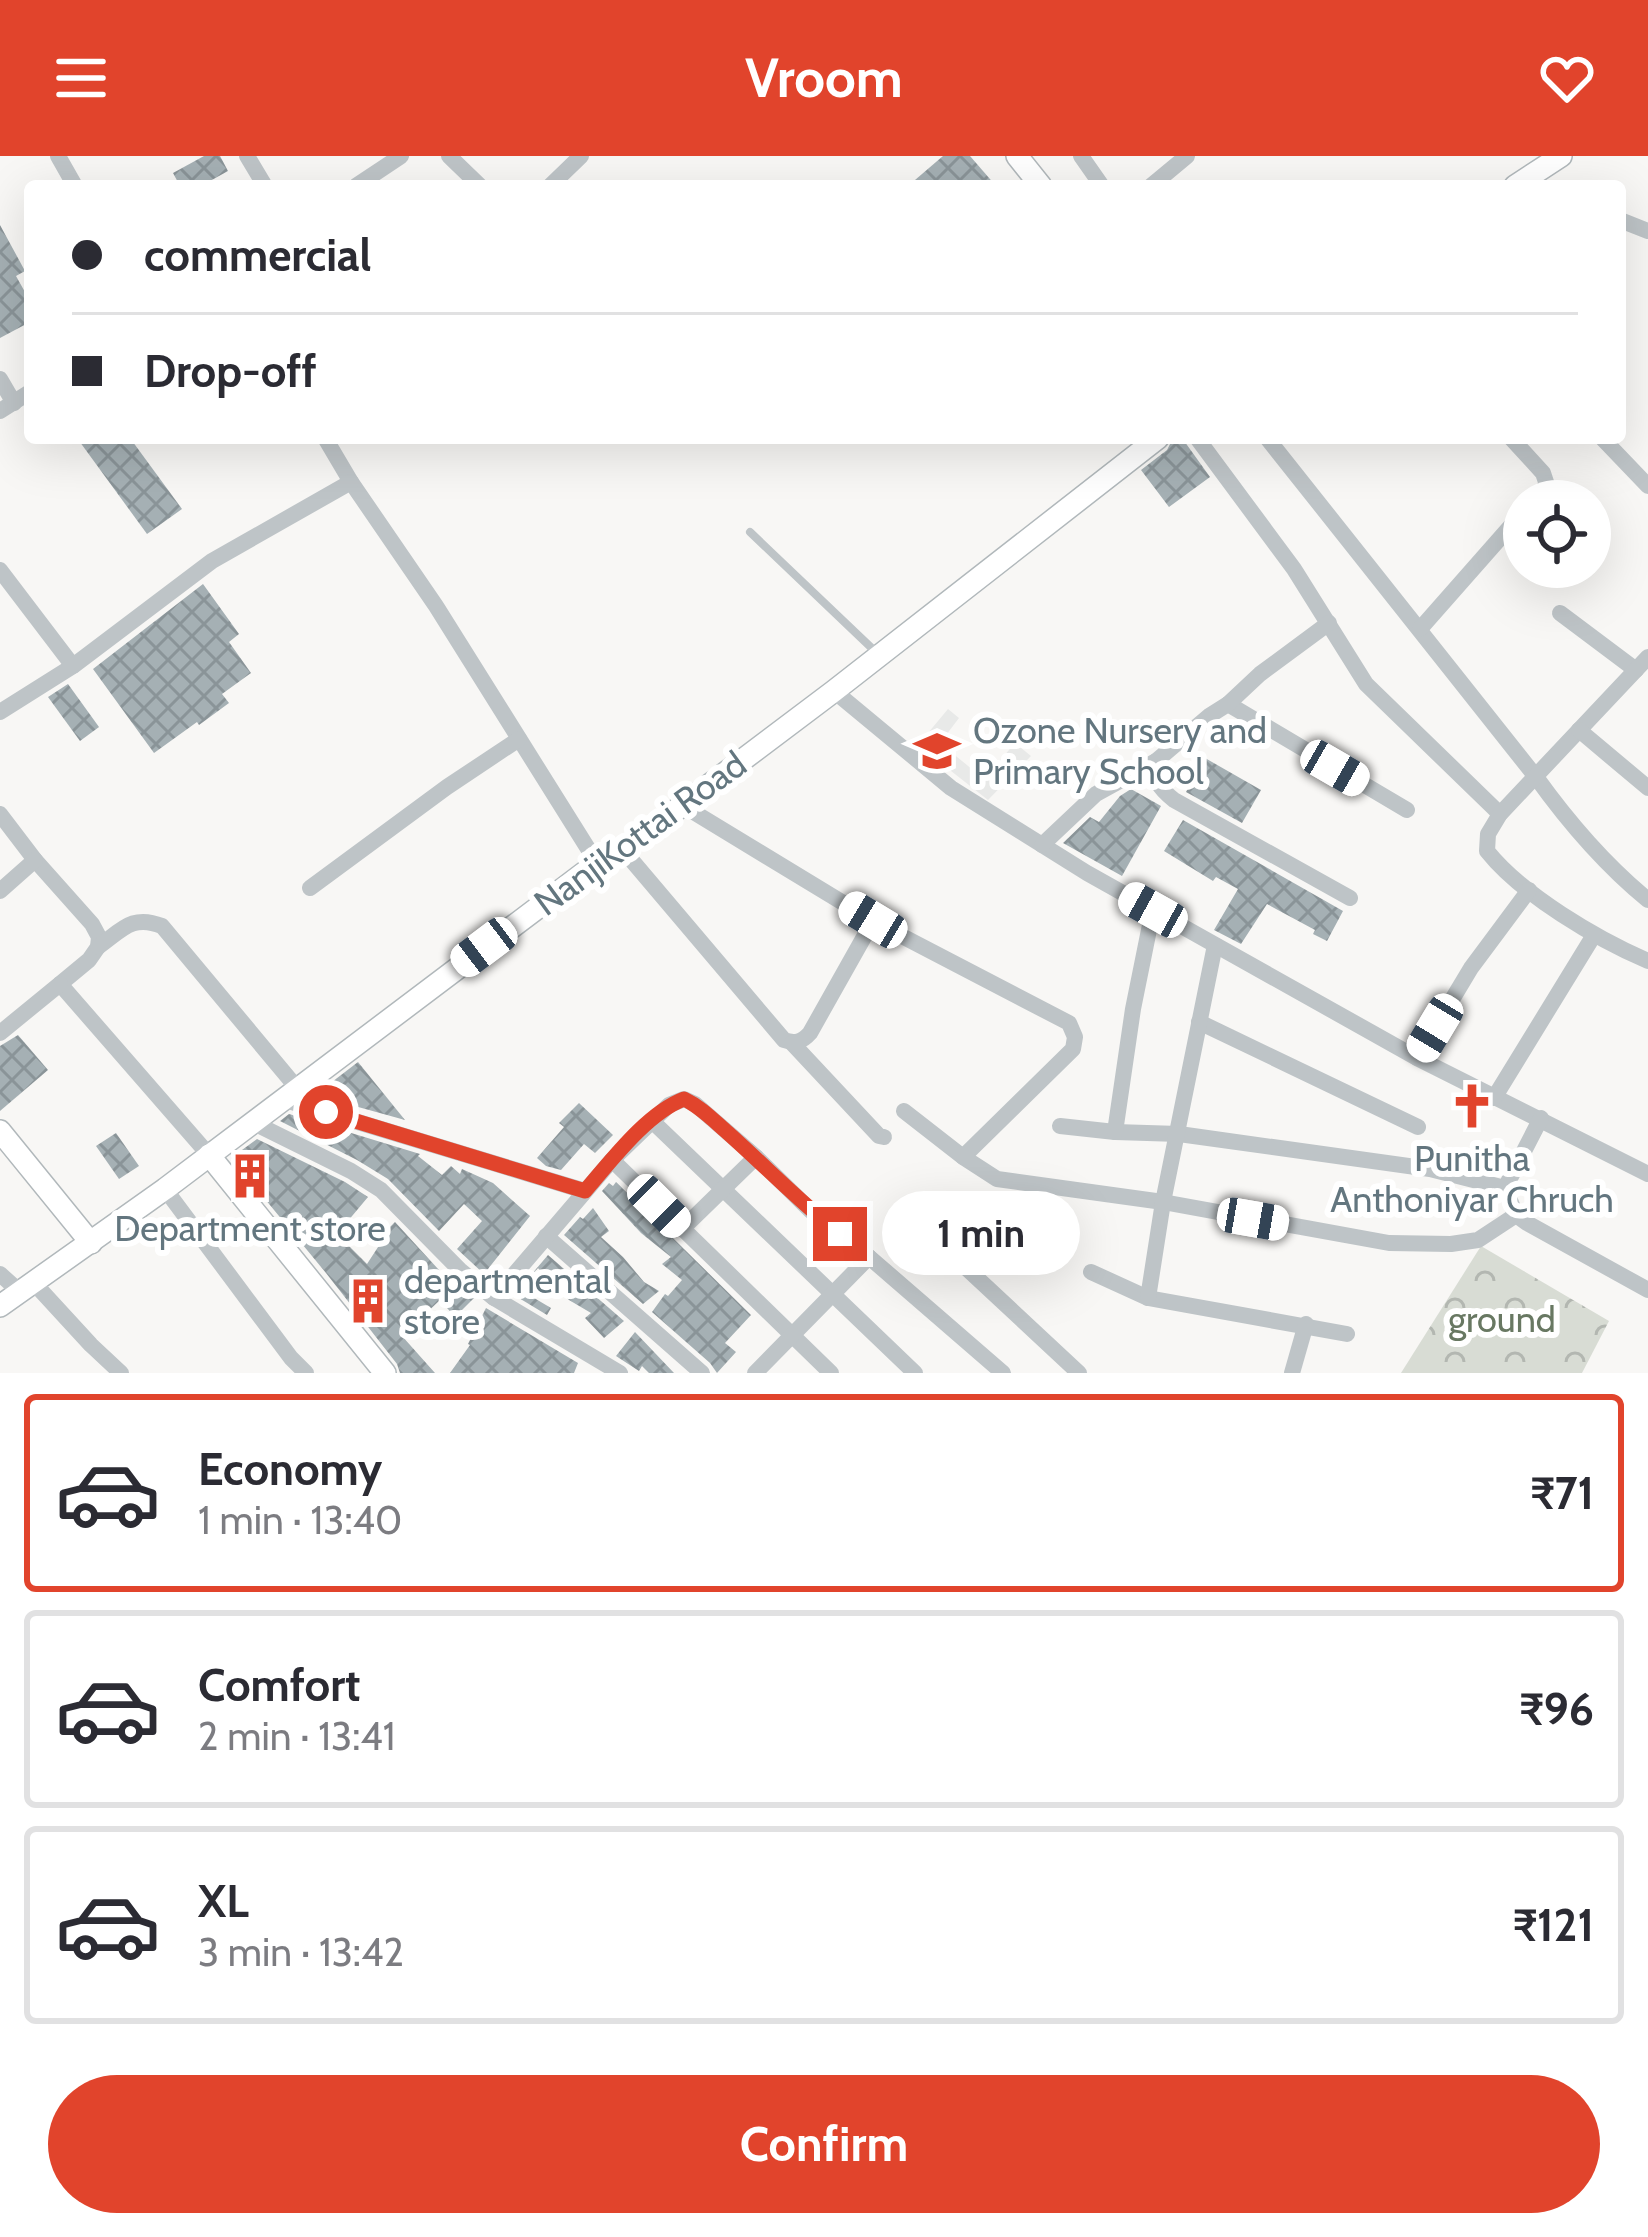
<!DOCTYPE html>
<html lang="en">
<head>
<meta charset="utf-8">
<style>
  body { margin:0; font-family:Cabin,sans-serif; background:#f7f7f7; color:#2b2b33; height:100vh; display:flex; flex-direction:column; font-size:45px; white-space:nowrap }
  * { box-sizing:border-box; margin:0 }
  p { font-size:39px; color:#7c7c81 }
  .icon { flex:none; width:66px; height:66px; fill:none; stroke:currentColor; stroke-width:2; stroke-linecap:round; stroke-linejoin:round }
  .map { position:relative; height:1217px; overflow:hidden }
  .side { display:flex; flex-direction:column; background:#fff; flex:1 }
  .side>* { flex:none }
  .guide { position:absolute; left:24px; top:24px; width:1602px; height:264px; border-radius:12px; box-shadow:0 12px 48px #0002; display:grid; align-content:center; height:264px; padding:0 48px; background:#fff }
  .buttons { position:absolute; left:1503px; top:324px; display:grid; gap:24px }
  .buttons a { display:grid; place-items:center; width:108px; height:108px; border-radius:50%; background:#fff; box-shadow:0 12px 48px #0002; font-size:60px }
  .end { position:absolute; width:54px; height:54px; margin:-27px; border:15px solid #e1442c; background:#fff; box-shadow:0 0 0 6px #fff }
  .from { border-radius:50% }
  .bubble { position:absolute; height:84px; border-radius:42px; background:#fff; box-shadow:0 12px 48px #0002; font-size:39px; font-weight:700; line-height:84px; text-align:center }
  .car { position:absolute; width:36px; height:72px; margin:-36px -18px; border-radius:15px; box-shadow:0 0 9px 3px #0007; background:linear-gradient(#fff 24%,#345 0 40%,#fff 0 76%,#345 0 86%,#fff 0) }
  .guide b { display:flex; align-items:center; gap:42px; height:114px; font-size:45px }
  .guide b+b { border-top:3px solid #e1e1e2 }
  .guide i { width:30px; height:30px; background:#2b2b33 }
  ul { padding:21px 0 0; list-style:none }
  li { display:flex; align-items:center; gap:36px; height:198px; margin:0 24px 18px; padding:0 24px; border:6px solid #e1e1e2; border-radius:12px }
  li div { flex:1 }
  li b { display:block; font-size:45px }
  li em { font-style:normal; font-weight:700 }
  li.active { border-color:#e1442c }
  li>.icon { width:108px; height:108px; stroke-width:1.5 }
  .primary-button { display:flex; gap:24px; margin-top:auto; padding:24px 48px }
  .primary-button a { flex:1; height:138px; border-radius:72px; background:#e1442c; color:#fff; font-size:48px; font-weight:700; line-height:138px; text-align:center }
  header { display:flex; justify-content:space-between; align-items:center; height:156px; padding:0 48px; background:#e1442c; color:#fff; font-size:54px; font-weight:700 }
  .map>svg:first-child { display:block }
</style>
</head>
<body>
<header><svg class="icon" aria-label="menu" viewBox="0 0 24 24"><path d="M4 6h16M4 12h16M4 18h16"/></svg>Vroom<svg class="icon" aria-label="heart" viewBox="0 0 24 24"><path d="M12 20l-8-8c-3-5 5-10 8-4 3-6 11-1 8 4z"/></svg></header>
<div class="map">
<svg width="1648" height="1217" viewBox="0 0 1648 1217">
  <defs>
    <pattern id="forest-crowns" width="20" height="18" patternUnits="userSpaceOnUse" patternTransform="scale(3)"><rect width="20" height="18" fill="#d8dcd4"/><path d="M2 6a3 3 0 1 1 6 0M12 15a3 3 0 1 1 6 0" fill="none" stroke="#b3b7b1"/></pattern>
    <pattern id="building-cross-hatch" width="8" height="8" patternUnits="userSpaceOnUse" patternTransform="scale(3)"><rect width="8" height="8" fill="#a5b0b4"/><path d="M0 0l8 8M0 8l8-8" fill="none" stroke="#8a9498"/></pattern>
  </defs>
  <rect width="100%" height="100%" fill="#f8f7f5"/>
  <!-- built -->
  <path fill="#e8e9e8" d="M948,553L959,562L940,587L984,623L1015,587L1031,600L988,644L918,589Z"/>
  <!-- forest -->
  <path fill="url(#forest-crowns)" d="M1481,1090L1609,1165L1582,1217H1401Z"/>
  <!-- building -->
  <g fill="url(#building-cross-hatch)">
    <path d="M204,0H220L228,15L201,30H180L173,17Z"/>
    <path d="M943,0H970L996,30H908Z"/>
    <path d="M0,69L25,115L16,120L30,145V166L0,182Z"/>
    <path d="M77,282H130L182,353L147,378Z"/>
    <path d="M1173,282H1182L1210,321L1169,351L1141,314L1167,294Z"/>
    <path d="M203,428L239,478L229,486L251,517L222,538L229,547L199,569L197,566L154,597L93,513Z"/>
    <path d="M68,528L99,571L80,585L48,541Z"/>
    <path d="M1205,602L1261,634L1242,667L1186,636Z"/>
    <path d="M1131,633L1161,650L1122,720L1063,687L1090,661L1099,666L1120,640Z"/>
    <path d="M1183,664L1343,755L1327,785L1313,778L1315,774L1267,748L1241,788L1214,774L1238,733L1216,721L1213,725L1164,695Z"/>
    <path d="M18,879L48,914L0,955V890Z"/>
    <path d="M358,906L405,964L315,939Z"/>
    <path d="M579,947L613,979L595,997L584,988L561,1014L546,1010L537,1002L564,971L559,967Z"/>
    <path d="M289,958L420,998L418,1000L442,1019L451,1010L460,1018L462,1013L493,1027L530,1060L484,1118L457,1093L482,1065L464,1048L439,1075L388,1023L357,1004L280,965Z"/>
    <path d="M116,977L139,1010L119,1023L96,990Z"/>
    <path d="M257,983L345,1026L368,1041L337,1078L367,1108L380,1088L377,1084L395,1066L450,1126L452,1124L474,1142L455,1161L440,1144L402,1180L435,1217H400L397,1208L326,1117L231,1002Z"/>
    <path d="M616,1026L751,1159L725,1187L736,1196L717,1217L710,1207L652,1156L665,1138L668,1140L682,1124L662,1108L671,1101L641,1077L602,1035L609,1027L613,1030Z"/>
    <path d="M593,1052L609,1075L601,1081L623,1101L644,1126L659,1135L643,1148L564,1079L580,1061L583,1063Z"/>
    <path d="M548,1099L624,1165L604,1182L585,1162L591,1157L569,1144L538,1112L519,1133L551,1152L547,1159L514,1139Z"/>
    <path d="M486,1152L578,1207L574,1217H450L470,1189L468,1188Z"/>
    <path d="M635,1176L674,1217H649L642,1210L639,1215L616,1200Z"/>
  </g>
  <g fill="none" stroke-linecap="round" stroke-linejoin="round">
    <!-- secondary casing -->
    <g stroke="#b1b8bb" stroke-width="24">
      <g id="secondary">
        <path d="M1017,0L1041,30"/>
        <path d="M1515,30L1561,0"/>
        <path d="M0,975L91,1087"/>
        <path d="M209,999L385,1217"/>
        <path d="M0,1150L165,1033L597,707L623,694L834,535L1158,282"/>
      </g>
    </g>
    <!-- lane -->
    <path stroke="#bec4c7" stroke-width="8" d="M750,376L879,499"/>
    <!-- street -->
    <g stroke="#bec4c7" stroke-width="16">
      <path d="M58,0L75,30"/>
      <path d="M247,0L265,30"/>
      <path d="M449,0L480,30"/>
      <path d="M1081,0L1102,30"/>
      <path d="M356,30L401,0"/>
      <path d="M550,30L581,0"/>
      <path d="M1151,30L1187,0"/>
      <path d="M1620,64L1648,75"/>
      <path d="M0,223L14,247"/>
      <path d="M0,255L30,236"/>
      <path d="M325,282L351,326L436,450L597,707"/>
      <path d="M1197,282L1294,413L1366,528L1500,658"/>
      <path d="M1267,282L1536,621C1569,667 1604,708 1648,744"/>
      <path d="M1511,282L1543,317L1547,329L1533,345"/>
      <path d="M1602,282L1648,330"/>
      <path d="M0,414L73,510"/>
      <path d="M1560,457L1636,514"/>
      <path d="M1420,473L1524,355"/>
      <path d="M1648,501L1500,658L1488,678L1487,695C1522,739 1597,783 1648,805"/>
      <path d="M834,535L951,632L1087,717L1417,902L1648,1018"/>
      <path d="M1228,548L1407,654"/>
      <path d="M0,556L73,510L212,405L351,326"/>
      <path d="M1579,574L1648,632"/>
      <path d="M1156,605C1153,624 1159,632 1174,644L1350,742"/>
      <path d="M682,649L873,765L1069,867L1075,881L1073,893L963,1001"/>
      <path d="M0,658L35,704L92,768L99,781L98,791L89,804L60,828L209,999"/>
      <path d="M1042,689L1096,638L1156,605L1209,560L1228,548L1260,518L1329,467"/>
      <path d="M623,694L784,884C795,888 802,886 810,877L873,765"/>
      <path d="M310,732L447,631L519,583"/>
      <path d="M0,735L35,704"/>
      <path d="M98,791C122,774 132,758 162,770L297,932"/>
      <path d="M1199,866L1418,971"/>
      <path d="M0,877L60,828"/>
      <path d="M792,887L879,980L884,981"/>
      <path d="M1417,902L1471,812L1529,734"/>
      <path d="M1494,942L1594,779"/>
      <path d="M282,943L585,1035"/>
      <path d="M904,955L963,1001L997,1023L1163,1046L1389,1087L1451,1088L1478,1084L1516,1059"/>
      <path d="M1541,962L1505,1032L1516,1059L1527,1067L1648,1134"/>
      <path d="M652,965L915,1217"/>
      <path d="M252,966L351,1015L381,1034L461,1115L494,1142L620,1217"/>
      <path d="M1060,970L1115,976L1179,978L1430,1013L1505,1032"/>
      <path d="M1115,976L1133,853L1153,754"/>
      <path d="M612,1004L831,1217"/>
      <path d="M165,1033L291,1202L306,1217"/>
      <path d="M904,1054L1079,1217"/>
      <path d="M682,1073L756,1001"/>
      <path d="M546,1080L702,1217"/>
      <path d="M1091,1116L1148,1142L1347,1178"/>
      <path d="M0,1118L20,1136"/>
      <path d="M34,1127L91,1189L121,1217"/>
      <path d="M494,1142L612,1004L669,949L684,943L695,948L756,1001L811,1055L869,1101L1003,1217"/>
      <path d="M1148,1142L1163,1046L1215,789"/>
      <path d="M755,1217L869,1101"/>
      <path d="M1292,1217L1306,1168"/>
    </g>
    <!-- secondary -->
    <use href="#secondary" stroke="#fff" stroke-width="21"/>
  </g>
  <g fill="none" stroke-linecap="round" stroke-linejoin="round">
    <!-- route -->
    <path stroke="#e1442c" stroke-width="15" d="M326,956L585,1035C611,1005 647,957 684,943C701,951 714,965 728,977C766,1011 801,1047 840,1078"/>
  </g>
  <!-- icons -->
  <defs>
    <g id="school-bare" transform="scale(3.6)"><path d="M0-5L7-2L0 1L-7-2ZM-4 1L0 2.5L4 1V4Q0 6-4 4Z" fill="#e1442c" stroke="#fff" stroke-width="2.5" paint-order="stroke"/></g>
    <g id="church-bare" transform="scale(3.6)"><path d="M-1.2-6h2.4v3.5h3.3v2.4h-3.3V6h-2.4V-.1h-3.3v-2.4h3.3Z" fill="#e1442c" stroke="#fff" stroke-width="2.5" paint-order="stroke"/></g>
    <g id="building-bare" transform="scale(3.6)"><path d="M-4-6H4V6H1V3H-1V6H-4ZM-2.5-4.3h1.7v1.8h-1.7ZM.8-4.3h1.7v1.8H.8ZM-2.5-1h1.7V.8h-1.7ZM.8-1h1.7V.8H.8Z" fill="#e1442c" stroke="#fff" stroke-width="2.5" paint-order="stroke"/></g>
  </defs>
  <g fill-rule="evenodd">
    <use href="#school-bare" x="937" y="595"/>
    <use href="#church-bare" x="1472" y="950"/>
    <use href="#building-bare" x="250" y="1020"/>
    <use href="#building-bare" x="368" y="1145"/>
  </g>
  <g text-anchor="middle" stroke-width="12" stroke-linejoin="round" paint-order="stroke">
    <!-- poi labels -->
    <g font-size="36" fill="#63767f" stroke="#fff" text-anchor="start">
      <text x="973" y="587">Ozone Nursery and<tspan x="973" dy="41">Primary School</tspan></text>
      <text x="1472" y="1015" text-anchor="middle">Punitha<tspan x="1472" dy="41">Anthoniyar Chruch</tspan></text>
      <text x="250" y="1085" text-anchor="middle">Department store</text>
      <text x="404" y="1137">departmental<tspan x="404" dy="41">store</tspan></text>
    </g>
    <!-- street labels -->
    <g font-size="36" fill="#63767f" stroke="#fff">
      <text transform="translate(640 677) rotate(-36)" y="13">NanjiKottai Road</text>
    </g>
    <!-- park labels -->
    <g font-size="36" fill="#687862" stroke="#fff">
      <text x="1502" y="1176">ground</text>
    </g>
  </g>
</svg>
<div class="buttons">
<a><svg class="icon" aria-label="locate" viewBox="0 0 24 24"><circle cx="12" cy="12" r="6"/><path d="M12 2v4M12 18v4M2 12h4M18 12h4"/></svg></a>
</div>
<i class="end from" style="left:326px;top:956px"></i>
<i class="end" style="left:840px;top:1078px"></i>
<div class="bubble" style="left:882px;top:1035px;width:198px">1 min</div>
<i class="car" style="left:1335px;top:612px;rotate:120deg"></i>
<i class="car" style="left:1153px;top:754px;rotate:299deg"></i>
<i class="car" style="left:873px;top:764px;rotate:301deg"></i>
<i class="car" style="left:484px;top:791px;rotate:233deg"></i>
<i class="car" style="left:1435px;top:872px;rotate:211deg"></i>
<i class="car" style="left:659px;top:1050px;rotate:135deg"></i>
<i class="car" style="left:1253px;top:1063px;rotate:100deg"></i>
<div class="guide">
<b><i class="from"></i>commercial</b>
<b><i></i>Drop-off</b>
</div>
</div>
<section class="side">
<ul>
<li class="active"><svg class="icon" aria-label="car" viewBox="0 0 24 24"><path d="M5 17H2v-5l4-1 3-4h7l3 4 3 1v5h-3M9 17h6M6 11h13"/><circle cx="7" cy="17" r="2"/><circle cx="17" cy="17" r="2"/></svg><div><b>Economy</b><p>1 min · 13:40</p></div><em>₹71</em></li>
<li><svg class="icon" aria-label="car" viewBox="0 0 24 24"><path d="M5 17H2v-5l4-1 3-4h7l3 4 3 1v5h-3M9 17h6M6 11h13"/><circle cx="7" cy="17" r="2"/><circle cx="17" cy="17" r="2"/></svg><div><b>Comfort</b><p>2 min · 13:41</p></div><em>₹96</em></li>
<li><svg class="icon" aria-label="car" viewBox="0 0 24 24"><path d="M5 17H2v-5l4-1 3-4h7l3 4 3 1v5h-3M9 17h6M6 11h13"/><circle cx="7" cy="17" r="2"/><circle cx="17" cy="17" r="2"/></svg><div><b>XL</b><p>3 min · 13:42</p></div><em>₹121</em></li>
</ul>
<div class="primary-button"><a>Confirm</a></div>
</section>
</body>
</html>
